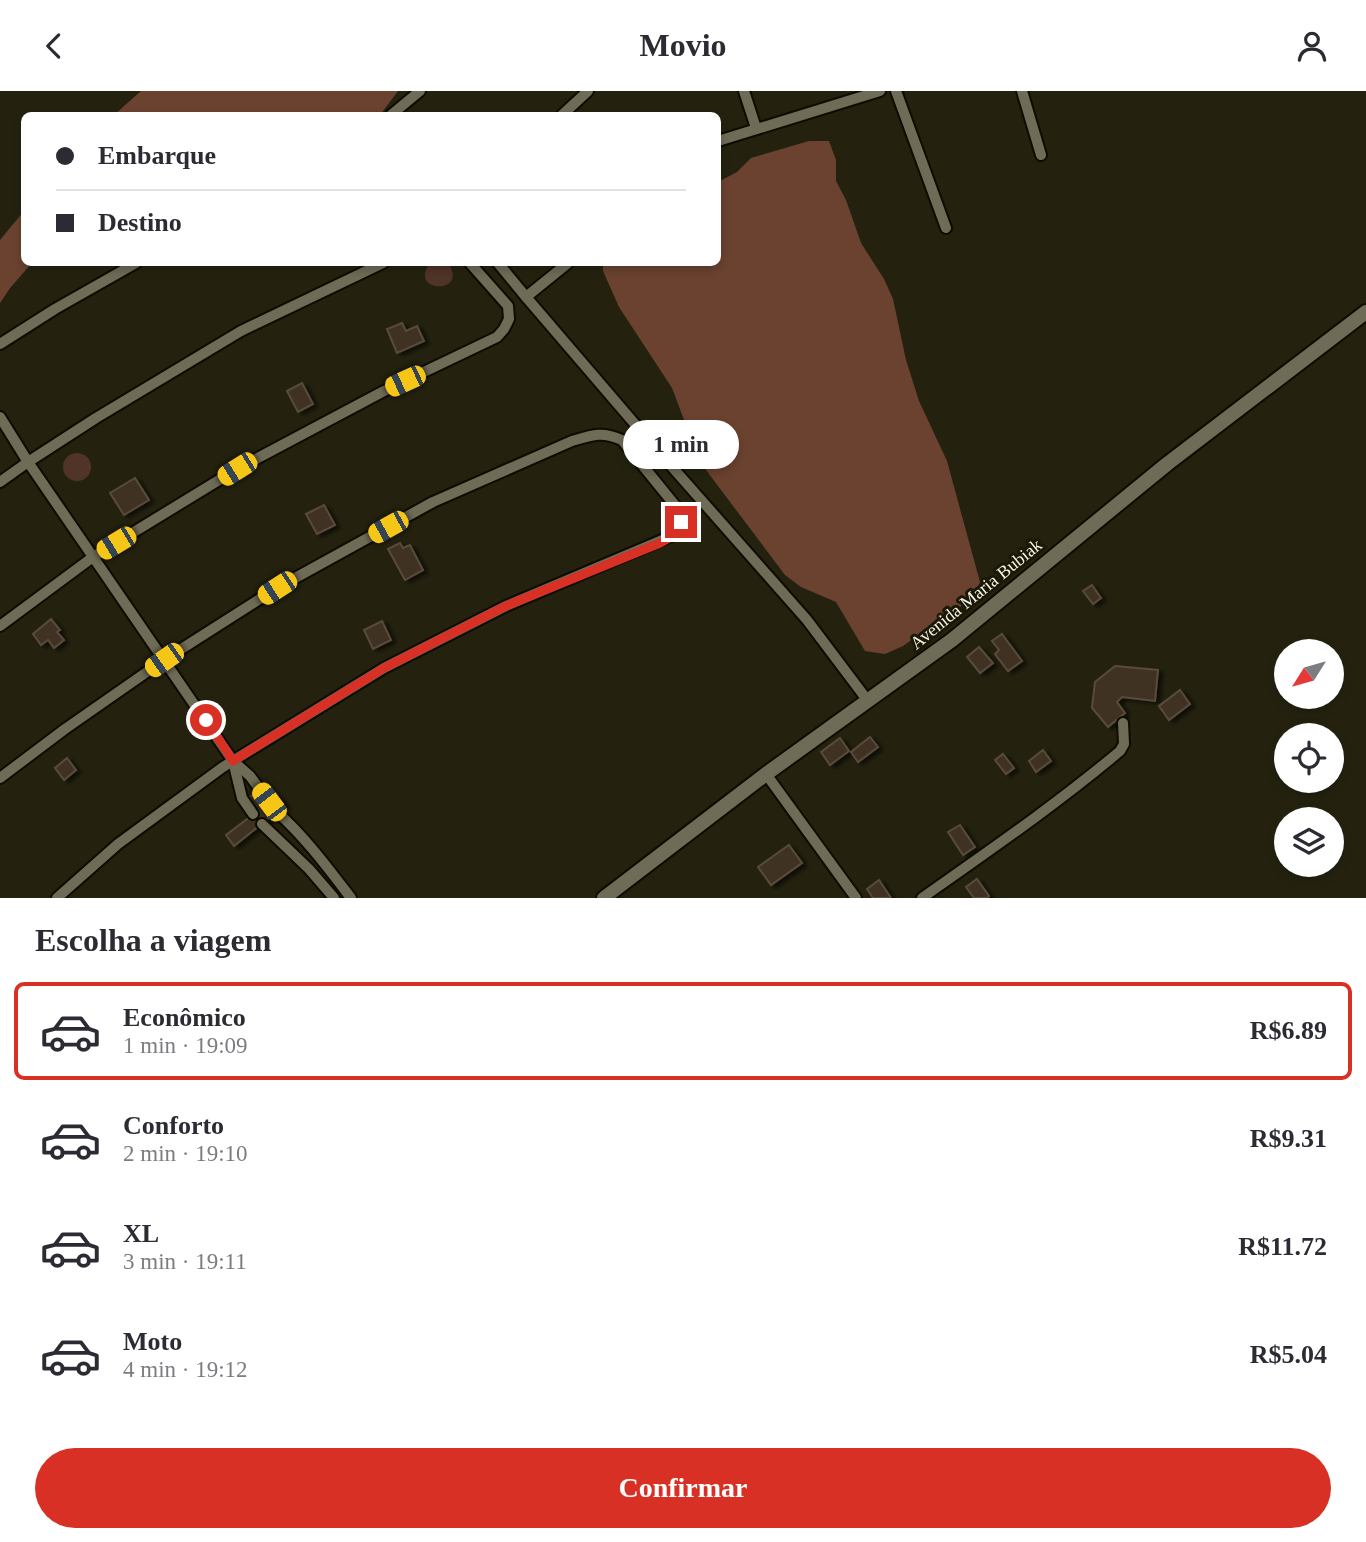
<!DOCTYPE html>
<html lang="pt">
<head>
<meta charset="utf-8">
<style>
  body { margin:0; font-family:"Times New Roman",serif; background:#f7f7f7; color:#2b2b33; height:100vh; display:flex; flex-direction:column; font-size:26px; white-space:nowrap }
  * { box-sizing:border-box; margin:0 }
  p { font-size:23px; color:#7c7c81 }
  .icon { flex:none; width:38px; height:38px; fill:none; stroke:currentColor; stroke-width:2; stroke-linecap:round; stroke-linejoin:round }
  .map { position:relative; height:807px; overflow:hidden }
  .details { display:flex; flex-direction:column; background:#fff; flex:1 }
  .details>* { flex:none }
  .hud { position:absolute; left:21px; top:21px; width:700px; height:154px; border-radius:10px; box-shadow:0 4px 10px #0003; display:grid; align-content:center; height:154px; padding:0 35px; background:#fff }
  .needle { width:46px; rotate:233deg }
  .buttons { position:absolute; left:1274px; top:548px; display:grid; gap:14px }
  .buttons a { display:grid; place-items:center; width:70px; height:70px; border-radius:50%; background:#fff; box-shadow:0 4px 10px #0003; font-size:35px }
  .end { position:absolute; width:32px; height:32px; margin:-16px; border:9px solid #d93025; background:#fff; box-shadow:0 0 0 4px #fff }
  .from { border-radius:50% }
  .bubble { position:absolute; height:49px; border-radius:24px; background:#fff; box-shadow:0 4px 10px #0003; font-size:23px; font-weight:800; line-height:49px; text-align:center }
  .car { position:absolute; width:21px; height:42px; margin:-21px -10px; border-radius:9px; box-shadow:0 0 5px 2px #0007; background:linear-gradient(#f5c518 24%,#345 0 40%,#f5c518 0 76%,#345 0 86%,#f5c518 0) }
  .hud b { display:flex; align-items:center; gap:24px; height:66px; font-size:26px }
  .hud b+b { border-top:2px solid #e1e1e2 }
  .hud i { width:18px; height:18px; background:#2b2b33 }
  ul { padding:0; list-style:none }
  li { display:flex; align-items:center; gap:21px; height:98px; margin:0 14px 10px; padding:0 21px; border:4px solid transparent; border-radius:10px }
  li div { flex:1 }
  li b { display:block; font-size:26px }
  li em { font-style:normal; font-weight:800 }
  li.active { border-color:#d93025 }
  li>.icon { width:63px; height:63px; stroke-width:1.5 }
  h2 { padding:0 35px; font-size:32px; line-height:84px }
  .primary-button { display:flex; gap:14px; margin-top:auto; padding:14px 35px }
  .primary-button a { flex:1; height:80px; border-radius:42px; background:#d93025; color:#fff; font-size:28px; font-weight:800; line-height:80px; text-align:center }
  header { display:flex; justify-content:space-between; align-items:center; height:91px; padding:0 35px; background:#fff; font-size:32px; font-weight:800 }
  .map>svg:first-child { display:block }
</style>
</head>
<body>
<header><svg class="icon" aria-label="back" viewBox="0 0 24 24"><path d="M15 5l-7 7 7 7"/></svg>Movio<svg class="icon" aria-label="person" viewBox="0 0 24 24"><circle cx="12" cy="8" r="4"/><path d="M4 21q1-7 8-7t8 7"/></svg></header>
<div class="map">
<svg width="1366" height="807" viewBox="0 0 1366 807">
  <defs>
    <filter id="shadow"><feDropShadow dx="4.5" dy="2.5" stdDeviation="2" flood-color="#0009"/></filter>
  </defs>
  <rect width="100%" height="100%" fill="#24220f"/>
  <!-- green -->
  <g fill="#513428">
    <path d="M430,172H448C470,204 407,202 430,172Z"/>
    <circle cx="77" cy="376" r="14"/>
  </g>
  <!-- forest -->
  <g fill="#6b4230">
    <path d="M141,0H398L380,24H114Z"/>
    <path d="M809,50H829L836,69V90L846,109L861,152L884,188L893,208L906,269L919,310L947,370L980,491L972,510L953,519L903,555L885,563L865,560L836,511L801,496L785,484L700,371L672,297L619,216L603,180V172H718V91L737,81L751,67Z"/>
    <path d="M24,120V172H32L10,197L0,212V149Z"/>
  </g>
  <!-- building -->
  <g fill="#3f3323" stroke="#594b3b" stroke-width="2" filter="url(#shadow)">
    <path d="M402,232L406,240L417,235L424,250L397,262L387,238Z"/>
    <path d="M302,292L313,313L298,321L287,300Z"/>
    <path d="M135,387L149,409L124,424L110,402Z"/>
    <path d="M324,414L335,434L317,443L306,423Z"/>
    <path d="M400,452L403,457L410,454L423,479L405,489L388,458Z"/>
    <path d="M1092,494L1101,507L1093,513L1083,500Z"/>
    <path d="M51,528L60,539L57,541L64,549L54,557L48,549L41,554L33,543Z"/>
    <path d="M382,530L391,549L373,558L364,539Z"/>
    <path d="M1002,543L1022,570L1008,580L995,563L999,559L992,550Z"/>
    <path d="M979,556L993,572L980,582L967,566Z"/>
    <path d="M1115,575L1158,579L1155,610L1122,606L1117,611L1125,622L1108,636L1092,617L1095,591Z"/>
    <path d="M1180,599L1190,613L1169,629L1159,615Z"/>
    <path d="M870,646L878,656L858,671L851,661Z"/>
    <path d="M840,647L849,660L830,674L821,661Z"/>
    <path d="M1043,659L1051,670L1036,681L1029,670Z"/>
    <path d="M1003,663L1014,677L1006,683L995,669Z"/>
    <path d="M67,667L76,679L64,689L55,677Z"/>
    <path d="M254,703L263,715L276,705L284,715L234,755L226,744L255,722L245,709Z"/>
    <path d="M960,734L975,756L963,764L948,741Z"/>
    <path d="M789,754L802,772L771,794L758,776Z"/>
    <path d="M977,788L989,805L987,807H974L966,796Z"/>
    <path d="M879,789L891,807H873L867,798Z"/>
  </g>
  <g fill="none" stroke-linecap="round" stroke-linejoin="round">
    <!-- minor casing -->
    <g stroke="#0e0b00" stroke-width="14">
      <g id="minor">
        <path d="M744,0L756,37"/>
        <path d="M896,0L946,137"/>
        <path d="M1022,0L1041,64"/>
        <path d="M391,24L420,0"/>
        <path d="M562,24L588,0"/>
        <path d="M718,50L880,0"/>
        <path d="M498,172L526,206L658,360L807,529L868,610"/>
        <path d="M526,206L568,172"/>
        <path d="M0,253L55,218L136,172"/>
        <path d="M0,326L28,371L233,670L250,685L269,711"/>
        <path d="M0,391L28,371L96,327L241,240L383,172"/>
        <path d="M0,535L93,466L237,378L384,300L497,246L504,238L509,228L508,215L470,172"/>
        <path d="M233,670L242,707L253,723"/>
        <path d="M766,683L856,807"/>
        <path d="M0,687L65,638L164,569L277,497L433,411L572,350C592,344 602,340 622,349L678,418L681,431L674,444L506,515L384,577L223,676L118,753L57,807"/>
        <path d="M277,721C305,746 328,777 351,807"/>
        <path d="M262,733L309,778L334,807"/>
        <path d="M922,807C990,759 1057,713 1120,660L1124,653L1123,632"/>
      </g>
    </g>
    <!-- tertiary casing -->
    <g stroke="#0e0b00" stroke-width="18">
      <path id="tertiary" d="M604,807L766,683L952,549L1167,373L1366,221"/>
    </g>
    <!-- minor -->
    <use href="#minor" stroke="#6e6b56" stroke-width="10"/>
    <!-- tertiary -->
    <use href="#tertiary" stroke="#6e6b56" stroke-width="14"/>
  </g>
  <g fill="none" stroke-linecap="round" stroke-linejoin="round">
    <!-- route -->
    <path stroke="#d93025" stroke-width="9" d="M206,629L233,670L384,577L506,515L660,452L674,444L681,431"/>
  </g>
  <g text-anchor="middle" stroke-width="6" stroke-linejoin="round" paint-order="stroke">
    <!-- street labels -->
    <g font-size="18" fill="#f4f3e7" stroke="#1b1806">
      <text transform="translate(976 503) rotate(-39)" y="6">Avenida Maria Bubiak</text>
    </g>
  </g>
</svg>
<div class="buttons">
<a><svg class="needle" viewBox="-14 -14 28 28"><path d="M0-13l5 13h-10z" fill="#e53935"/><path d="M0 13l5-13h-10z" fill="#7c7c81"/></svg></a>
<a><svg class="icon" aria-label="locate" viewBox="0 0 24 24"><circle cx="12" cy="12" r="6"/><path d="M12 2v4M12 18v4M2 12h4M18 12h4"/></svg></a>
<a><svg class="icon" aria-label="layers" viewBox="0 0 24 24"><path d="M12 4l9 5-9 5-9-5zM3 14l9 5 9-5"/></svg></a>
</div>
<i class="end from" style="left:206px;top:629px"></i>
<i class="end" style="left:681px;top:431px"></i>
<div class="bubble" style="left:623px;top:329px;width:116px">1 min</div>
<i class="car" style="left:405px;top:290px;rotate:245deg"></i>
<i class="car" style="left:237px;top:378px;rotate:238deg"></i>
<i class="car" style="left:388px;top:436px;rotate:241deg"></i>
<i class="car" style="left:116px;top:452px;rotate:239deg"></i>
<i class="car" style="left:277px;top:497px;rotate:237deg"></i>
<i class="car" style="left:164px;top:569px;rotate:235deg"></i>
<i class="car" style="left:269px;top:711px;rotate:323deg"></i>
<div class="hud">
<b><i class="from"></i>Embarque</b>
<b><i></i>Destino</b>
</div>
</div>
<section class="details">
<h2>Escolha a viagem</h2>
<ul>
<li class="active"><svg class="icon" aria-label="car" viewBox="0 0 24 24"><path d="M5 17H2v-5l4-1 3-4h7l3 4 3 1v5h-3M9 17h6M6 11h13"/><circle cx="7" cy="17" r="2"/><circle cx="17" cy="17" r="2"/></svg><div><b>Econômico</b><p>1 min · 19:09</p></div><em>R$6.89</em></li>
<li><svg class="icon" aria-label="car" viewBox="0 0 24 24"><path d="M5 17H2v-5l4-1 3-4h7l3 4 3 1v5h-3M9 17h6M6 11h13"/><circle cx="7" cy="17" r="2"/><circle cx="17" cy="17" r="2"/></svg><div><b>Conforto</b><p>2 min · 19:10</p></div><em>R$9.31</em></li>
<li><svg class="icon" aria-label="car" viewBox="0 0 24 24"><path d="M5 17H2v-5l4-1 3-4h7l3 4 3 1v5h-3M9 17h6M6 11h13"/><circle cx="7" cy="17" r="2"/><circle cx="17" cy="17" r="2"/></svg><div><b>XL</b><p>3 min · 19:11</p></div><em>R$11.72</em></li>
<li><svg class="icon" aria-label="car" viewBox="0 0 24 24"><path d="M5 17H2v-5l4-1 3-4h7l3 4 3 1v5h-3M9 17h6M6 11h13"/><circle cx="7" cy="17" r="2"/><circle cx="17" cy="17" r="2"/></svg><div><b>Moto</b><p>4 min · 19:12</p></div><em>R$5.04</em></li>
</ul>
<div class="primary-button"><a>Confirmar</a></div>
</section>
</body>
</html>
